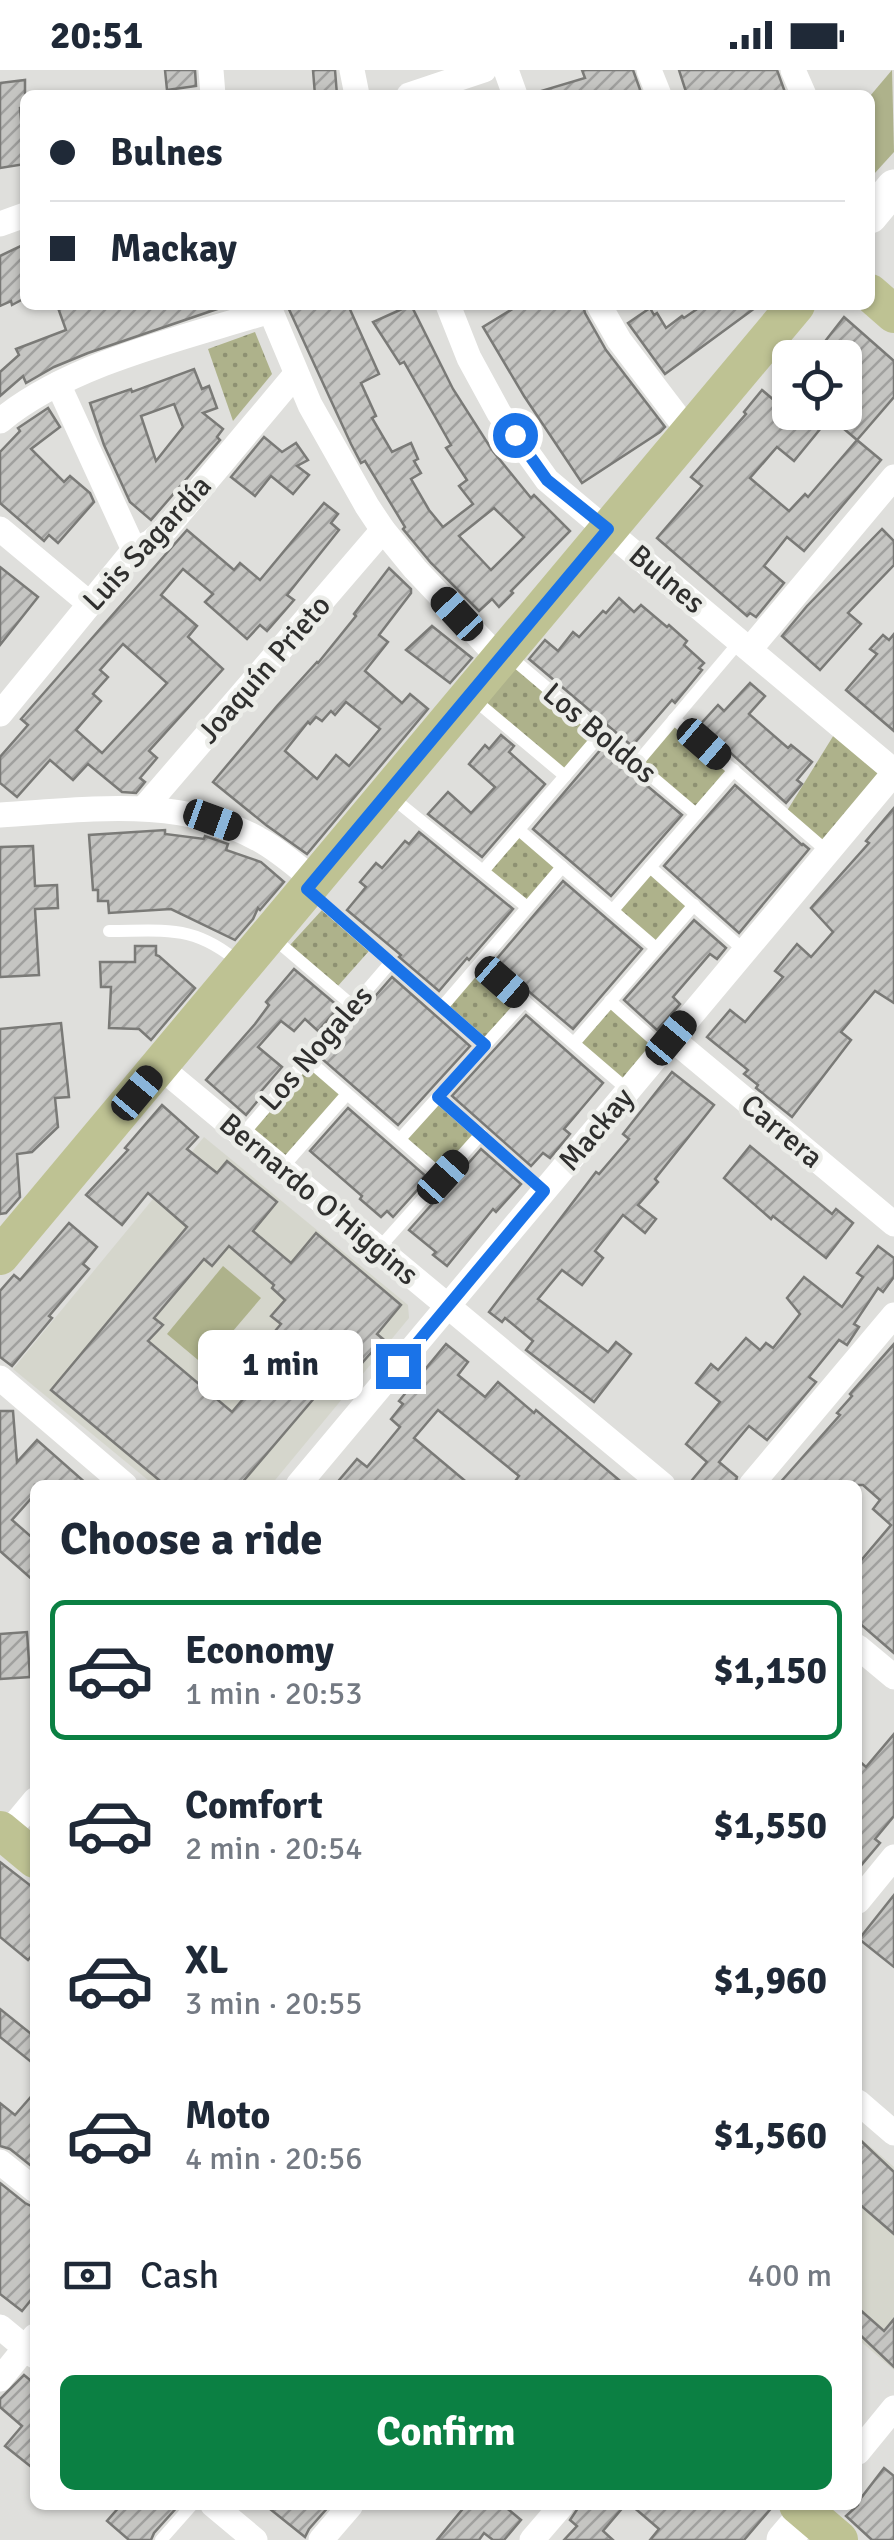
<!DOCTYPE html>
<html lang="en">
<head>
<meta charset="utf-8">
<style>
  body { margin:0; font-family:Signika,sans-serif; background:#f2f2f3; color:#1f2937; height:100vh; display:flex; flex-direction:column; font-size:38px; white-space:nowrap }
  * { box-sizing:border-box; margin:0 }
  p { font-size:32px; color:#747a83 }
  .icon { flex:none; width:55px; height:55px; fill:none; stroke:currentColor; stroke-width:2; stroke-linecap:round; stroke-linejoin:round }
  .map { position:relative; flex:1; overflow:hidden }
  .side { position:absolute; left:30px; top:1410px; width:832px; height:1030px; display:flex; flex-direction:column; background:#fff; border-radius:15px; box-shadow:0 2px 8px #0004 }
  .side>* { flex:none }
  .banner { position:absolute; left:20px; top:20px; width:855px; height:220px; border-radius:15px; box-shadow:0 2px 8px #0004; display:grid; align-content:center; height:220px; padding:0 30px; background:#fff }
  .fabs { position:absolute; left:772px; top:270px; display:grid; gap:20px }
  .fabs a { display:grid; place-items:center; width:90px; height:90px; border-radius:15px; background:#fff; box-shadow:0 2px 8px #0004; font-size:50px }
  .end { position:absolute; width:45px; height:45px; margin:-22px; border:12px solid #1a73e8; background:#fff; box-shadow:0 0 0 5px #fff }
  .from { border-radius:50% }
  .bubble { position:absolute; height:70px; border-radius:15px; background:#fff; box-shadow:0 2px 8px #0004; font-size:32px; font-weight:800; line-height:70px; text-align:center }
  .car { position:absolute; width:30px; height:60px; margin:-30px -15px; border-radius:12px; box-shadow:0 0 8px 2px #0007; background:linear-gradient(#222 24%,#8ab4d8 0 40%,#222 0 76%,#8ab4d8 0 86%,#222 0) }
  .banner b { display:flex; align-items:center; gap:35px; height:95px; font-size:38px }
  .banner b+b { border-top:2px solid #e0e1e3 }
  .banner i { width:25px; height:25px; background:#1f2937 }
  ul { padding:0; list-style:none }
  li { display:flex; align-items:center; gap:30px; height:140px; margin:0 20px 15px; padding:0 10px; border:5px solid transparent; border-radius:15px }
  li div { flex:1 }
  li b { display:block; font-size:38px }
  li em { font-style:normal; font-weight:800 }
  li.current { border-color:#0b8043 }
  li>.icon { width:90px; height:90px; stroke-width:1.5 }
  h2 { padding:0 30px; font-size:45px; line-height:120px }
  .pay { display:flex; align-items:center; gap:25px; height:110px; padding:0 30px; font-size:38px }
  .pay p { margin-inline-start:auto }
  .cta { display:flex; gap:20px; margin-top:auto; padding:20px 30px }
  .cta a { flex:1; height:115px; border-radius:15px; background:#0b8043; color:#fff; font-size:40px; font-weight:800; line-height:115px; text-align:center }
  .status { display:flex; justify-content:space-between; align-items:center; height:70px; padding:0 50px; background:#fff; direction:ltr }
  .status svg { height:28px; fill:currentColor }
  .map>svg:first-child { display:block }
</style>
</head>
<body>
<div class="status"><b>20:51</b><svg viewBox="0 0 49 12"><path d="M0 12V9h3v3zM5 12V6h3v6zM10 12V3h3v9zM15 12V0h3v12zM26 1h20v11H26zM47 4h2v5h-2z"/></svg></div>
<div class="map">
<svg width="894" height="2470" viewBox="0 0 894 2470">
  <defs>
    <pattern id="grass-dots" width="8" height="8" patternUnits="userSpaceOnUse" patternTransform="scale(2.5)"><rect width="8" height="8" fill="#aeb28b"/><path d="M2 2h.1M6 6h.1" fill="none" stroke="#8e9172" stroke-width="1.8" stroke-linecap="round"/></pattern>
    <pattern id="building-hatch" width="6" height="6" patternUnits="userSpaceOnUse" patternTransform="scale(2.5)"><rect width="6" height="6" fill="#c5c5c2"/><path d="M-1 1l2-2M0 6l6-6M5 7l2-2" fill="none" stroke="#a0a09e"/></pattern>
  </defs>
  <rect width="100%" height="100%" fill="#dfdfdc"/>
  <!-- built -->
  <g fill="#d5d6cc">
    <path d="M204,1067L408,1235L409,1248L271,1415H154L13,1299Z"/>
    <path d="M858,2066L894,2097V2300L858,2269Z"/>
  </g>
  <!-- grass -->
  <g fill="url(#grass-dots)">
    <path d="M255,262L272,304L233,351L208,279Z"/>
    <path d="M505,582L601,664L565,706L469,625Z"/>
    <path d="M674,649L734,700L696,743L636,694Z"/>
    <path d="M840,655L894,701L828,782L785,744Z"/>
    <path d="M519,760L562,797L527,837L483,801Z"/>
    <path d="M650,797L694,835L656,878L613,840Z"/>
    <path d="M322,840L369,881L337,917L290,875Z"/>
    <path d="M480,893L525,931L485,975L442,937Z"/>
    <path d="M610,931L663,978L628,1020L574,973Z"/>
    <path d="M307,989L347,1024L282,1098L242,1065Z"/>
    <path d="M438,1027L481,1064L443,1107L400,1069Z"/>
  </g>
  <!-- pitch -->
  <g fill="#aeb28b">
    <path d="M892,0L894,82L874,104L870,101V26Z"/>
    <path d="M223,1196L261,1228L204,1295L167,1264Z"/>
  </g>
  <!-- building -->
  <g fill="url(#building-hatch)" stroke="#7a7a77" stroke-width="2.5" fill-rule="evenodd">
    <path d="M165,0H195L196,16L167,20Z"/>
    <path d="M313,0H335L337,25H315Z"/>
    <path d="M582,0H633L642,25H542L541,21L585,8Z"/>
    <path d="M679,0H777L786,25H687Z"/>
    <path d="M25,10V37L20,38L25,94L0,98V13Z"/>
    <path d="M25,174V228L12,235L11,231L0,236V186Z"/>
    <path d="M57,235H223V237L88,283L54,297L26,313L23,306L0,326V302L19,285L16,279L66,260Z"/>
    <path d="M287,235H348L379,304L361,313L376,346L372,348L392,382L411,373L418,389L414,391L421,403L411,409L429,440L443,457L473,434L459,416L467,410L446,378L451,375L404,292L400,294L373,252L411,235L453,319L492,380L531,428L534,425L570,461L511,521L513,523L499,537L492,529L479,541L431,493L403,459L405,457L365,391L361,393L351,374ZM494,438L524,467L491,500L459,466Z"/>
    <path d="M519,235H583L585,243L606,280L665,357L660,362L582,413L524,326L483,257Z"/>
    <path d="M703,235H759L665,304L628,253L650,238L654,245L657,243L666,258L682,246L684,248Z"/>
    <path d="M844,247L894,291V327L857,370L881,390L804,481L787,467L764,496L784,513L756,547L750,543L747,546L657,468L702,416L691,407L746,344L744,342L762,320L788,342H845V331L859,315L845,304V288H812ZM830,347L857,370L808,427L805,424L789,441L750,408L777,377L794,391Z"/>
    <path d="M194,299L202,319L209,316L217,338L203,343L223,359L217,367L220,370L151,450L130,432L104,375L90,333L131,319L132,322ZM174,334L183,357L156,391L141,346Z"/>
    <path d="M48,338L60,357L31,379L64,412L70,406L90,423L94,432L58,473L49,465L44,471L0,433V382L20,361L18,358Z"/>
    <path d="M264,367L282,382L296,373L308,390L297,396L309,405L293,424L271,406L255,426L231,407Z"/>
    <path d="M324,433L338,444L331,453L339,460L287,525L294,530L267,561L260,555L247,569L205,532L213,524L183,499L161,525L197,556L188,567L223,599L149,681L157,688L140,708L145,712L136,723L122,722L88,694L73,710L50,690L17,727L0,713V687L28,655L21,649L187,460L234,500L240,493L260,510ZM123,574L167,613L102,683L76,660L101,631L93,624L108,607L100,600Z"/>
    <path d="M882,459L894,471V495L848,543L861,554L820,600L782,566L807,536Z"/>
    <path d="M0,497L38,527L0,575Z"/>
    <path d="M389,498L411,519V523L379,565L388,572L365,601L402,633L410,624L428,639L307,784L266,755L213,712L277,636L317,592L318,593L356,546L354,544ZM346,632L380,659L349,696L336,685L317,709L285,681L308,652L310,654L316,647L322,651L331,641L335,645Z"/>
    <path d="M619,528L634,542L641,535L667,557L669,555L687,571L684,575L704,593L699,598L702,600L675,633L672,630L632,676L529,589L545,570L558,581L573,562L579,567L603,541L606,543Z"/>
    <path d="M432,556L472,588L450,613L406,580Z"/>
    <path d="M894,564V661L846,620L877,584L870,579L883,565L889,570Z"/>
    <path d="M750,613L765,626L749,644L788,678L791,675L812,692L797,710L802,714L786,733L712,666L711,668L698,657L718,635L724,641Z"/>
    <path d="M501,665L514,676L509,682L545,714L482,787L428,744L448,722L471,743L495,717L469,694L485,675L489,679Z"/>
    <path d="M602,678L682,745L611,826L533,759Z"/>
    <path d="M735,715L802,775L803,774L809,779L739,863L664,796Z"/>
    <path d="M894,738V933L875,921L841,962L851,970L792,1047L756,1018L758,1015L744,1004L748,1000L707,967L730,940L745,952L783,907L775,901L797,874L811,887L833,862L811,838L869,773L866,771Z"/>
    <path d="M165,760V764L204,769L205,766L228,774L226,780L261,792L284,812L260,840L258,838L253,849L235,870L171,839L109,843L108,831H98V820H93L89,765Z"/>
    <path d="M419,762L513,839L469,890L467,888L439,921L399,887L401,885L347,840L366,817L360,812L376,793L382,798L405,771L409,774Z"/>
    <path d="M33,776L35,816L57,815L58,838L35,839L39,905L0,907V777Z"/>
    <path d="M563,811L642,879L573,959L494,892Z"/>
    <path d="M694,850L726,878L717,889L710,884L673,927L680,934L657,960L624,930Z"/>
    <path d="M135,876H156V885L159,886L195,918L151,970L139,959L109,958L111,917H101L100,892H135Z"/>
    <path d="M294,899L339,937L318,961L305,949L294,961L281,951L258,977L282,997L257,1026L260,1028L246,1045L206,1010L255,954L269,935L266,932Z"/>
    <path d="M392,907L470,976L398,1055L321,988Z"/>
    <path d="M526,945L603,1013L564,1059L570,1064L550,1088L543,1083L531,1096L452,1026Z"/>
    <path d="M61,953L69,1027L55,1028L58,1057L32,1082L17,1084L20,1127L6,1143L0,1144V959Z"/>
    <path d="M672,1002L714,1035L655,1109L658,1112L638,1135L656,1149L645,1163L623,1145L595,1181L603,1188L582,1215L562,1200L538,1229L608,1282L616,1272L631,1284L594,1332L526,1280L533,1271L505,1248L502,1252L489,1242L596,1102L599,1104L629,1069L623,1064Z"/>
    <path d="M162,1035L198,1067L187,1079L217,1103L227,1091L277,1132L253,1161L291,1193L316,1163L401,1235L377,1264L383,1269L349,1308L339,1299L240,1415H165L51,1320L187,1157L148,1123L122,1155L86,1125L128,1080L125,1078ZM229,1176L274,1215L272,1218L285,1230L271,1246L281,1254L269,1268L284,1281L232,1342L148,1271L163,1255L154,1248L204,1189L212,1196Z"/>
    <path d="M348,1038L428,1108L393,1147L387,1141L381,1147L360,1129L362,1126L310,1081Z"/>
    <path d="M750,1076L832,1144L836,1139L853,1153L826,1188L773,1146L771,1149L724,1108Z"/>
    <path d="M481,1079L521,1114L496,1142L493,1139L447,1196L433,1185L436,1182L409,1160Z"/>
    <path d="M69,1153L97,1177L83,1194L89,1199L49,1246L52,1248L12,1296L0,1287V1221L14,1205L20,1210Z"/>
    <path d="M878,1176L894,1188V1207L883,1222L878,1218L854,1254L859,1257L847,1275L839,1270L809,1307L816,1312L767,1370L749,1356L719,1392L737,1407L735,1415H688L707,1392L686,1374L720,1332L696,1313L711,1294L718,1300L746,1268L760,1280L766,1273L773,1278L800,1244L787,1228L804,1207L842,1237L863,1207L857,1203Z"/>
    <path d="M446,1274L468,1292L458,1305L485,1327L498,1312L534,1343L536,1340L625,1415H512L519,1406L438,1340L414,1368L470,1415H335L357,1389L367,1397L400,1357L391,1349L403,1334L399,1331Z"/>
    <path d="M894,1274V1583L858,1552V1494L891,1455L873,1439L880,1430L863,1415H778L840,1345L837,1343L852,1326L850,1324Z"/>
    <path d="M0,1341H13L17,1392L37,1370L88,1415H35V1424L12,1450L35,1470V1512L0,1481Z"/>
    <path d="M27,1562L30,1607L0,1609V1564Z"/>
    <path d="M894,1664V1746L875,1769L880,1773L858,1799V1690L866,1697Z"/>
    <path d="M0,1792L35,1819V1882L28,1890L0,1867Z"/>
    <path d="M894,1825V1897L859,1869Z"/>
    <path d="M0,1939L35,1967V1995L0,1967Z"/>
    <path d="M35,2022V2099L10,2079L0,2076V2033L15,2045Z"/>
    <path d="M858,2068L894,2102V2164L858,2133Z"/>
    <path d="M0,2113L25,2133L35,2138V2225L22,2241L0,2224Z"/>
    <path d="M858,2238L884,2261L894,2249V2297L858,2263Z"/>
    <path d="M24,2305L35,2314V2400L5,2376L22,2356L0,2337V2329Z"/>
    <path d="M884,2398L894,2406V2470H872L846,2446L858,2435V2432Z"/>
    <path d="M121,2435H179L154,2463L151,2470H129L107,2451Z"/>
    <path d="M265,2435H330L309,2459L305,2467Z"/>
    <path d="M466,2435H503L521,2450L504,2470H493L484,2463L479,2470H437Z"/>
    <path d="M580,2435H625L603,2461L613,2470H564L577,2456L570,2450Z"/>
    <path d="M631,2435H774L744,2470H650L659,2459Z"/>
  </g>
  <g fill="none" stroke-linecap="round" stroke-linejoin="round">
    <!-- service -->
    <g stroke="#fff" stroke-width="12">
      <path d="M507,584L696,744"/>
      <path d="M471,627L565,706"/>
      <path d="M674,649L828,782"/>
      <path d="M636,694L740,571"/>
      <path d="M389,725L527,837"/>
      <path d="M519,760L656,878"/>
      <path d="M650,797L746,882"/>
      <path d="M483,801L601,664"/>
      <path d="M310,822L485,975"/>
      <path d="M613,840L734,700"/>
      <path d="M109,861C167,861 195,854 242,895"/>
      <path d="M271,866L353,936"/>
      <path d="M480,893L628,1020"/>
      <path d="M610,931L663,978"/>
      <path d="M442,937L562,797"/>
      <path d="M574,973L694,835"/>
      <path d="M307,989L443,1107"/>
      <path d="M438,1027L544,1121"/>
      <path d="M242,1065L391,892"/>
      <path d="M400,1069L525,931"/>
      <path d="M282,1098L347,1024"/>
      <path d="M379,1178L481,1064"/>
      <path d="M161,2470L192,2435"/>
    </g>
    <!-- minor -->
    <g stroke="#fff" stroke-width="25">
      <path d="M211,0L213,25"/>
      <path d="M352,0L357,25"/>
      <path d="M506,0L515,25"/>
      <path d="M649,0L659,25"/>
      <path d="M793,0L804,25"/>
      <path d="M409,25L484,0"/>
      <path d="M0,154L25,145"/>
      <path d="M268,235L310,335L367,436L383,460L415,499L500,589"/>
      <path d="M448,235L469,288L499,343L547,410L894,701"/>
      <path d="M599,235L619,270L689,362"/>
      <path d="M58,314L134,480"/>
      <path d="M0,351C70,293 184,268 270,241"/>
      <path d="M0,459L90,534"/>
      <path d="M750,579L894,407"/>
      <path d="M0,644L134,480L151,472L167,458L296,304"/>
      <path d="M145,737L383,460"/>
      <path d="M0,745C86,740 179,725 258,769C279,780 296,796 314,810"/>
      <path d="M671,968L894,1154"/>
      <path d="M159,996L663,1415"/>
      <path d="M0,1308L125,1415"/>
      <path d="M298,1415L894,703"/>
      <path d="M751,1415L894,1245"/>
      <path d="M858,1577L894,1607"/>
      <path d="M0,1772L35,1730"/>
      <path d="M858,1831L894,1787"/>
      <path d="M858,2032L894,2063"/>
      <path d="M0,2092L35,2120"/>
      <path d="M0,2257L35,2286"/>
      <path d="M0,2309L35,2266"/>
      <path d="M858,2382L894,2338"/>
      <path d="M213,2435L255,2470"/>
      <path d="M321,2470L351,2435"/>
      <path d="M532,2470L562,2435"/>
    </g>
    <!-- secondary -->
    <g stroke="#fff" stroke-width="35">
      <path d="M870,146L894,117"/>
      <path d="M784,2470L807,2443"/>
    </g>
    <!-- primary -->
    <g stroke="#bec293" stroke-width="38">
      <path d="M870,223L894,244"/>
      <path d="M0,1186L796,235"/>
      <path d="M0,1760L35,1789"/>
      <path d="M798,2435L839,2470"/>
    </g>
  </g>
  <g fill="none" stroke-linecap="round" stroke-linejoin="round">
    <!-- route -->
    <path stroke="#1a73e8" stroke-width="12" d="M398,1296L544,1121L438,1027L485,975L307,819L608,459L547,410L515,365"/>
  </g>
  <g text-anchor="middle" stroke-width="9" stroke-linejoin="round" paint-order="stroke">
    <!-- street labels -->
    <g font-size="30" fill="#2f2f2e" stroke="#ecede9">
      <text transform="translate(147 473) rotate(-47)" y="10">Luis Sagardía</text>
      <text transform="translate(667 509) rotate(40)" y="10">Bulnes</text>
      <text transform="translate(264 599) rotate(-49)" y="10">Joaquín Prieto</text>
      <text transform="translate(600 663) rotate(40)" y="10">Los Boldos</text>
      <text transform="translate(316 978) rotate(-49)" y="10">Los Nogales</text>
      <text transform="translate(596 1059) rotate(-50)" y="10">Mackay</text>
      <text transform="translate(782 1061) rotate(40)" y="10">Carrera</text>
      <text transform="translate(319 1129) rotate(40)" y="10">Bernardo O'Higgins</text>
    </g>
  </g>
</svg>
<div class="fabs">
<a><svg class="icon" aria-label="locate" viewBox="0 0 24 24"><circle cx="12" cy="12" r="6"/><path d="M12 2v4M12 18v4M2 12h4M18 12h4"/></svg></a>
</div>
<i class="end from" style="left:515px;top:365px"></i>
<i class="end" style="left:398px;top:1296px"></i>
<div class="bubble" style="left:198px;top:1260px;width:165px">1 min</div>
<i class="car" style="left:457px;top:544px;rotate:317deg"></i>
<i class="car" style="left:704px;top:674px;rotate:131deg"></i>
<i class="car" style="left:213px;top:750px;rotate:110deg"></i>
<i class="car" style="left:502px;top:912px;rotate:131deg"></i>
<i class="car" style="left:671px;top:968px;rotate:40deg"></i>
<i class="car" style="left:137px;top:1023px;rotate:40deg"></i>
<i class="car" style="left:443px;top:1107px;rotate:42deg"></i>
<div class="banner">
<b><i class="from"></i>Bulnes</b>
<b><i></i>Mackay</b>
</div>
<section class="side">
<h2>Choose a ride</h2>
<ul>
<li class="current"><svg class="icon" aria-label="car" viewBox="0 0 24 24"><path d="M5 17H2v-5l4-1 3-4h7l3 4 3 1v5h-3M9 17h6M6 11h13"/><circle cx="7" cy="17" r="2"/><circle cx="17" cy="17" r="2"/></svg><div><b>Economy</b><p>1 min · 20:53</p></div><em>$1,150</em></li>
<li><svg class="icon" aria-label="car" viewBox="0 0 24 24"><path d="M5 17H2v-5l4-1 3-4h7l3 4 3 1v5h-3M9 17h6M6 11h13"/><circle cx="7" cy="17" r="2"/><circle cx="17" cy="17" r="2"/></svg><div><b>Comfort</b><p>2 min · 20:54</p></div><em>$1,550</em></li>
<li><svg class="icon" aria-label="car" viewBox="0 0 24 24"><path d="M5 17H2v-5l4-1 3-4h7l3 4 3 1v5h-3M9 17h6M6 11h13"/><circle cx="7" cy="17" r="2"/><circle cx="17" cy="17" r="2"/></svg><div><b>XL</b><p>3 min · 20:55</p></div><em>$1,960</em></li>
<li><svg class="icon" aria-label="car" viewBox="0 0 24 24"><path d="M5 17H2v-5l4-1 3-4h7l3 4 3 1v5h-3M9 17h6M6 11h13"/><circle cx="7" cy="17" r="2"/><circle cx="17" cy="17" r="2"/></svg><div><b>Moto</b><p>4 min · 20:56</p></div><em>$1,560</em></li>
</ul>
<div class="pay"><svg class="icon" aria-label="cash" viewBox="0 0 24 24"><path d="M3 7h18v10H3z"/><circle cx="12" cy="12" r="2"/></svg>Cash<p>400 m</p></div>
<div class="cta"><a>Confirm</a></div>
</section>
</div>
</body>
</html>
